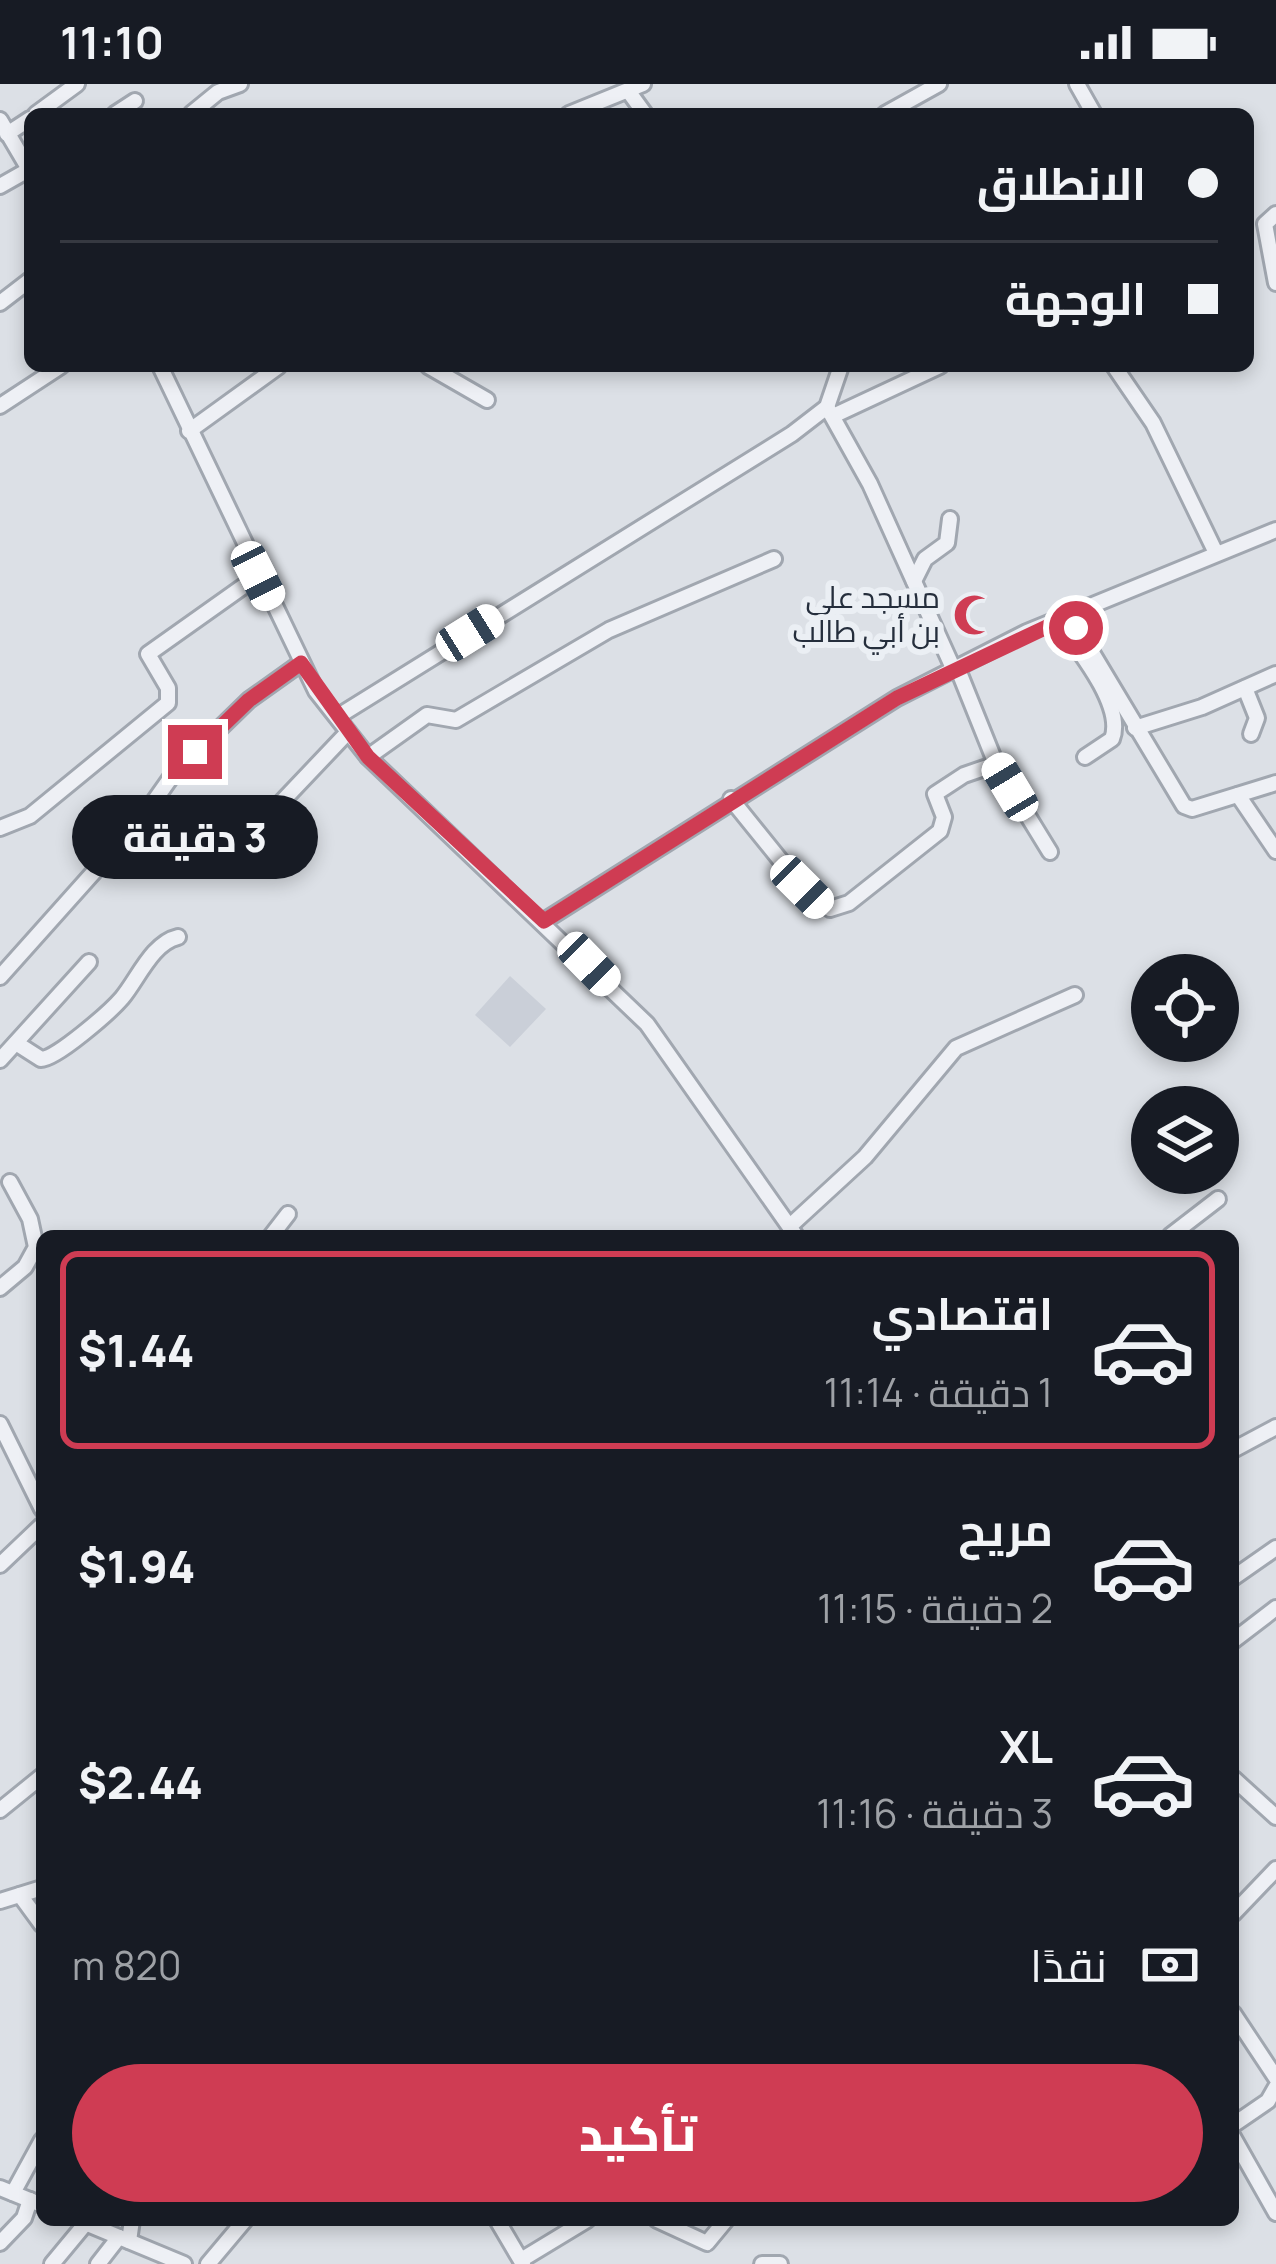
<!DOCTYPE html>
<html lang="ar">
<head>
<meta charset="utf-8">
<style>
  body { margin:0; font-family:Manrope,Cairo,sans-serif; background:#242831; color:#f1f3f6; direction:rtl; height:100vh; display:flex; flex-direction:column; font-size:45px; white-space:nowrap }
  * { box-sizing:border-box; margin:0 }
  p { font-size:39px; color:#9ea1a6 }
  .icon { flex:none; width:66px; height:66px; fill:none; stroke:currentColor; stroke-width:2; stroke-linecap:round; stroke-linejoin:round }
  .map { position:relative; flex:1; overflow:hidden; direction:ltr }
  .sheet { position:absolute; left:36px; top:1146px; width:1203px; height:996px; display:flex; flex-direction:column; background:#171b24; border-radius:18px; box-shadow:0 6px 18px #0003; direction:rtl }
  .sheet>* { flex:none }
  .guide { position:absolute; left:24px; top:24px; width:1230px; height:264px; border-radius:18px; box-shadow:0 6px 18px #0003; direction:rtl; display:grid; align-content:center; height:264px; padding:0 36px; background:#171b24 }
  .buttons { position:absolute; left:1131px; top:870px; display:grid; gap:24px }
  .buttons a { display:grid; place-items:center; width:108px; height:108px; border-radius:50%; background:#171b24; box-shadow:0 6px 18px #0003; font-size:60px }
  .end { position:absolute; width:54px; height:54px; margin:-27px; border:15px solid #cf3c53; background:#fff; box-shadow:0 0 0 6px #fff }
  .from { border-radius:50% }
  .bubble { position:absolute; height:84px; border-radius:42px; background:#171b24; box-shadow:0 6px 18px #0003; font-size:39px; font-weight:800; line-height:84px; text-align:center; direction:rtl }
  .car { position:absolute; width:36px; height:72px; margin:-36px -18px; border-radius:15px; box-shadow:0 0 9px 3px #0007; background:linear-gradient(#fff 24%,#345 0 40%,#fff 0 76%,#345 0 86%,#fff 0) }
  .guide b { display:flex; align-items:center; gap:42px; height:114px; font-size:45px }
  .guide b+b { border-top:3px solid #363941 }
  .guide i { width:30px; height:30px; background:#f1f3f6 }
  ul { padding:21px 0 0; list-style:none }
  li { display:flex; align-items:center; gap:36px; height:198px; margin:0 24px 18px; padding:0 12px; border:6px solid transparent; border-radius:18px }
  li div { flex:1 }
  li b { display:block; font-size:45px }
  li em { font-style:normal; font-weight:800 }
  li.current { border-color:#cf3c53 }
  li>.icon { width:108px; height:108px; stroke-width:1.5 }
  .pay { display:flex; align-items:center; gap:30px; height:132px; padding:0 36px; font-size:45px }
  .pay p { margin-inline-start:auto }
  .primary-button { display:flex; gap:24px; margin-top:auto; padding:24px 36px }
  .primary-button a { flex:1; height:138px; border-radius:72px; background:#cf3c53; color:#fff; font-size:48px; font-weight:800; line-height:138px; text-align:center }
  .status { display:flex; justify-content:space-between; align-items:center; height:84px; padding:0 60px; background:#171b24; direction:ltr }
  .status svg { height:33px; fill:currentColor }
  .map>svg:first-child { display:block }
</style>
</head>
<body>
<div class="status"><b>11:10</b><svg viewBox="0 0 49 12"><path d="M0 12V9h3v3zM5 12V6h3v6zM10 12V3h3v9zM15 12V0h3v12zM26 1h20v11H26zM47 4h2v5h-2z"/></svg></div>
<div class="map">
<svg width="1276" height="2180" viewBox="0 0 1276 2180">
  <rect width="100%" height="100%" fill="#dce0e6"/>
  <!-- built -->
  <path fill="#cacfd8" d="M510,892L546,925L510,963L475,931Z"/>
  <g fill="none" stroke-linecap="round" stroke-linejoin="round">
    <!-- minor casing -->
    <g stroke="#a1a7b0" stroke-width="20">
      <g id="minor">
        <path d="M1077,0L1094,30"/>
        <path d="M629,8L645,30"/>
        <path d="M36,30L77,0"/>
        <path d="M115,30L135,17"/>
        <path d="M191,30L218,8L240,0"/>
        <path d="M569,30L643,0"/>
        <path d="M885,30L939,0"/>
        <path d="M0,36L30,87"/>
        <path d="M7,50L30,35"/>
        <path d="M0,102L30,85"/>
        <path d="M1276,130L1265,140L1276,199"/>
        <path d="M0,219L30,196"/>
        <path d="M160,282L316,607L368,673L647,940L796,1152"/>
        <path d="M428,282L487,316"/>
        <path d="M1114,282L1153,339L1216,469"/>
        <path d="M0,322L61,282"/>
        <path d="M827,323L870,400L953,584"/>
        <path d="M833,332L940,282"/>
        <path d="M189,347L279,282"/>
        <path d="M914,497L925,475L947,459L950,435"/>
        <path d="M1070,532L1184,722L1192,725L1276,699"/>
        <path d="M1058,538C1077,564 1125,622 1112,655L1085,673"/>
        <path d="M957,583L996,680L1050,768"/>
        <path d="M1245,604L1257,634L1251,650"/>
        <path d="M337,633L792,350L827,323L841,282"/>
        <path d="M1135,644L1202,623L1276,590"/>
        <path d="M368,673L427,631L456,636L609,546L774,475"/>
        <path d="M1238,711L1276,767"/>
        <path d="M731,715L802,803L830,825L849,819L940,747L944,733L935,710L964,691L996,680"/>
        <path d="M0,744L30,732L168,619V604L148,570L258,492"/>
        <path d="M256,745L348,648"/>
        <path d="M544,837L897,614L1027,548L1276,446"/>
        <path d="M0,893L143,733L174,689L249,616L301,579"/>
        <path d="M16,959L41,975C56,975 110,928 122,914C138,895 152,859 178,853"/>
        <path d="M0,976L89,878"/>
        <path d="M790,1142L865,1073L956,964L1075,911"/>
        <path d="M271,1152L288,1130"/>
        <path d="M1170,1152L1218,1115"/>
        <path d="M0,1204L25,1183L36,1163L30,1135L10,1098"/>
        <path d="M0,1340L42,1425"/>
        <path d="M1233,1366L1276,1343"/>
        <path d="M0,1481L42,1441"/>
        <path d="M1233,1494L1276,1464"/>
        <path d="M1233,1557L1276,1524"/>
        <path d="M1233,1694L1276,1733"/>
        <path d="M0,1726L42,1692"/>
        <path d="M20,1811L42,1841"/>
        <path d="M0,1817L42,1804"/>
        <path d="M1233,1830L1276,1785"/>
        <path d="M1233,1929L1276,1994"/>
        <path d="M1233,2041L1268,2017L1276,2003"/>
        <path d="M1233,2053L1276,2129"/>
        <path d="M0,2104L42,2121"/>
        <path d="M13,2109L42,2056"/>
        <path d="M78,2136L184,2180"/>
        <path d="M497,2136L523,2180"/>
        <path d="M657,2136L707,2159L726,2136"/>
        <path d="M129,2157L132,2136"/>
        <path d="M0,2159L24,2134L30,2116"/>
        <path d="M521,2176L587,2136"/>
        <path d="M52,2180L86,2139"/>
        <path d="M98,2180L119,2153"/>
        <path d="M208,2180L245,2136"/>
        <path d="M762,2180H780"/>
      </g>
    </g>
    <!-- minor -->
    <use href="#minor" stroke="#eef0f5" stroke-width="14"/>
  </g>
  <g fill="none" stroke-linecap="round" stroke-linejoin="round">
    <!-- route -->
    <path stroke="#cf3c53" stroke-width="15" d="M195,668L249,616L301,579L368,673L544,837L897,614L1070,532L1076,544"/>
  </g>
  <!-- icons -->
  <defs>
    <g id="mosque-bare" transform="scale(3.24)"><path d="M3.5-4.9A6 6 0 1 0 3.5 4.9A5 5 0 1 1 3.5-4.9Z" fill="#cf3c53" stroke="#ebeff4" stroke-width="2.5" paint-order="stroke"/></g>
  </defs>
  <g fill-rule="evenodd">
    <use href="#mosque-bare" x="974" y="531"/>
  </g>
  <g text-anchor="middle" stroke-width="12" stroke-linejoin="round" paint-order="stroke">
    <!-- poi labels -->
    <g font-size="30" fill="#252e3c" stroke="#ebeff4" text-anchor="end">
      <text x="940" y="524">مسجد علي<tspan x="940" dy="34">بن أبي طالب</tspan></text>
    </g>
  </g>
</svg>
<div class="buttons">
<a><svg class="icon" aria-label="locate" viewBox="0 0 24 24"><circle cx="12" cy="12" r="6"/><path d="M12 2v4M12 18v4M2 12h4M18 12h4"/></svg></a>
<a><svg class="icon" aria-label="layers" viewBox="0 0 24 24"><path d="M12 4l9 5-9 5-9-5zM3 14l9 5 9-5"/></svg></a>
</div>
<i class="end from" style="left:1076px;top:544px"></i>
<i class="end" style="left:195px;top:668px"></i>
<div class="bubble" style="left:72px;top:711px;width:246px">3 دقيقة</div>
<i class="car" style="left:258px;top:492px;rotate:153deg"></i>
<i class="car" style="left:470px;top:549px;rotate:58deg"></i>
<i class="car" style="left:1010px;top:703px;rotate:329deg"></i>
<i class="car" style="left:802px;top:803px;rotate:135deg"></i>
<i class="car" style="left:589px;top:880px;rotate:136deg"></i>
<div class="guide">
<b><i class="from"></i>الانطلاق</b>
<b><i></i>الوجهة</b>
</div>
<section class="sheet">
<ul>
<li class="current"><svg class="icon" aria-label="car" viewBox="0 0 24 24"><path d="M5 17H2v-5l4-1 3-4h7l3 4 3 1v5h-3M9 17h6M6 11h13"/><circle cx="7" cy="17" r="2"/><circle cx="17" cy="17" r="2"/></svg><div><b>اقتصادي</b><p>1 دقيقة · 11:14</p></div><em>$1.44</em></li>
<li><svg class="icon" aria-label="car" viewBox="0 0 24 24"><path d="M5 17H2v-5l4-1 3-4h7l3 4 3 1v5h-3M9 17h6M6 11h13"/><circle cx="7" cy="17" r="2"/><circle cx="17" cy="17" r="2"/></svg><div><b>مريح</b><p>2 دقيقة · 11:15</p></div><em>$1.94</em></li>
<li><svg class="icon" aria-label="car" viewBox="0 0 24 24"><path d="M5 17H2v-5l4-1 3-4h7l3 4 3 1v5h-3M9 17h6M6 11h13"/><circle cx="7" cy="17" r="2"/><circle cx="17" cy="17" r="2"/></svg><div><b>XL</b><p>3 دقيقة · 11:16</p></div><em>$2.44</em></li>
</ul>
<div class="pay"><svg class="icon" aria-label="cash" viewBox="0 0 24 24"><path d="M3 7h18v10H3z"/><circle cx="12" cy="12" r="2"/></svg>نقدًا<p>820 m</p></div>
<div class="primary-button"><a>تأكيد</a></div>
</section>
</div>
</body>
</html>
